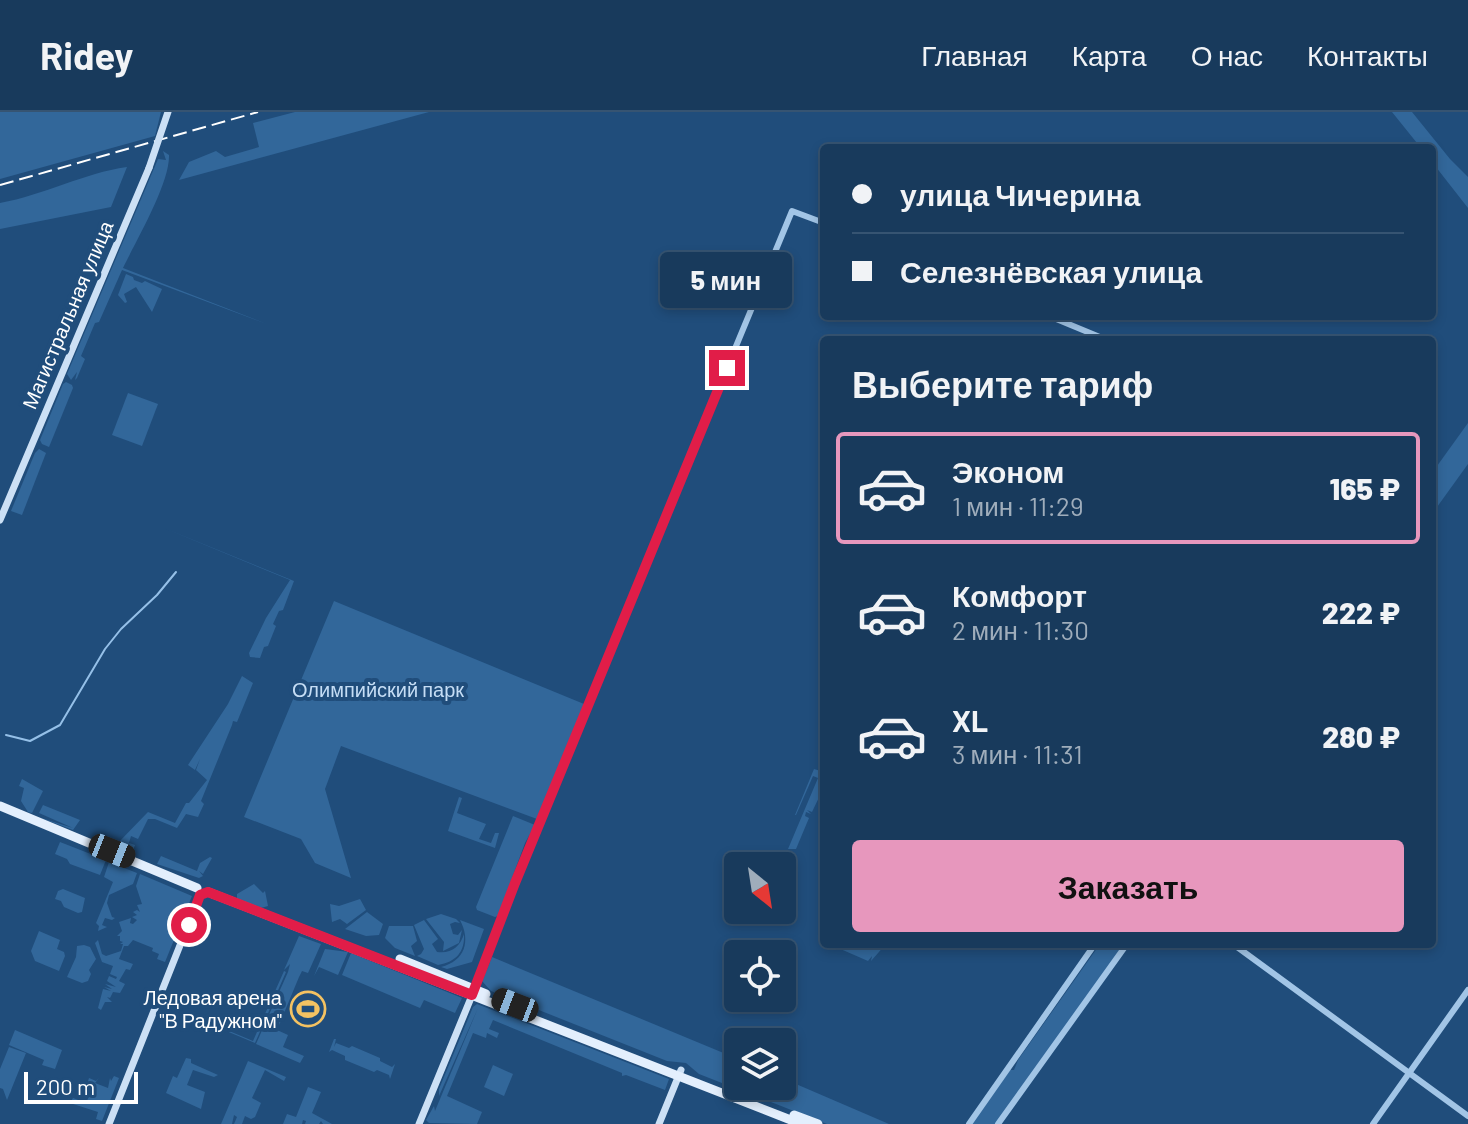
<!DOCTYPE html>
<html lang="ru">
<head>
<meta charset="utf-8">
<style>
  body { margin:0; font-family:Barlow,sans-serif; background:#254565; color:#f1f3f6; height:100vh; display:flex; flex-direction:column; font-size:30px; white-space:nowrap }
  * { box-sizing:border-box; margin:0 }
  p { font-size:26px; color:#9fadbb }
  .icon { flex:none; width:44px; height:44px; fill:none; stroke:currentColor; stroke-width:2; stroke-linecap:round; stroke-linejoin:round }
  .map { position:relative; flex:1; overflow:hidden }
  .details { position:absolute; left:820px; top:224px; width:616px; height:612px; display:flex; flex-direction:column; background:#183a5c; border-radius:8px; box-shadow:0 4px 12px #0003,0 0 0 2px #365472 }
  .details>* { flex:none }
  .banner { position:absolute; left:820px; top:32px; width:616px; height:176px; border-radius:8px; box-shadow:0 4px 12px #0003,0 0 0 2px #365472; display:grid; align-content:center; height:176px; padding:0 32px; background:#183a5c }
  .needle { width:52px; rotate:150deg }
  .controls { position:absolute; left:724px; top:740px; display:grid; gap:16px }
  .controls a { display:grid; place-items:center; width:72px; height:72px; border-radius:8px; background:#183a5c; box-shadow:0 4px 12px #0003,0 0 0 2px #365472; font-size:40px }
  .scale { position:absolute; left:24px; bottom:20px; width:114px; box-sizing:border-box; padding-left:8px; border:4px solid #fff; border-top:0; font-size:22px; line-height:28px; white-space:nowrap; color:#fff; -webkit-text-stroke:6px #204d7b; paint-order:stroke }
  .end { position:absolute; width:36px; height:36px; margin:-18px; border:10px solid #e11d48; background:#fff; box-shadow:0 0 0 4px #fff }
  .from { border-radius:50% }
  .bubble { position:absolute; height:56px; border-radius:8px; background:#183a5c; box-shadow:0 4px 12px #0003,0 0 0 2px #365472; font-size:26px; font-weight:800; line-height:56px; text-align:center }
  .car { position:absolute; width:24px; height:48px; margin:-24px -12px; border-radius:10px; box-shadow:0 0 6px 2px #0007; background:linear-gradient(#222 24%,#8ab4d8 0 40%,#222 0 76%,#8ab4d8 0 86%,#222 0) }
  .banner b { display:flex; align-items:center; gap:28px; height:76px; font-size:30px }
  .banner b+b { border-top:2px solid #365472 }
  .banner i { width:20px; height:20px; background:#f1f3f6 }
  ul { padding:0; list-style:none }
  li { display:flex; align-items:center; gap:24px; height:112px; margin:0 16px 12px; padding:0 16px; border:4px solid transparent; border-radius:8px }
  li div { flex:1 }
  li b { display:block; font-size:30px }
  li em { font-style:normal; font-weight:800 }
  li.active { border-color:#e797bd }
  li>.icon { width:72px; height:72px; stroke-width:1.5 }
  h2 { padding:0 32px; font-size:36px; line-height:96px }
  .button { display:flex; gap:16px; margin-top:auto; padding:16px 32px }
  .button a { flex:1; height:92px; border-radius:8px; background:#e797bd; color:#111; font-size:32px; font-weight:800; line-height:92px; text-align:center }
  header { display:flex; align-items:center; gap:48px; box-sizing:border-box; height:112px; padding:0 40px; background:#183a5c; border-bottom:2px solid #365472 }
  header strong { font-size:38px }
  nav { display:flex; gap:44px; margin-inline-start:auto; font-size:28px }
  .map>svg:first-child { display:block }
</style>
</head>
<body>
<header>
<strong>Ridey</strong>
<nav><a>Главная</a><a>Карта</a><a>О нас</a><a>Контакты</a></nav>
</header>
<div class="map">
<svg width="1468" height="1012" viewBox="0 0 1468 1012">
  <rect width="100%" height="100%" fill="#204d7b"/>
  <!-- green -->
  <g fill="#32679a">
    <path d="M0,0H161L155,24L0,67Z"/>
    <path d="M295,0H429L179,68L189,50L216,39L225,45L259,35L253,11Z"/>
    <path d="M1392,0H1412L1450,47L1468,65V96L1432,50V36H1421Z"/>
    <path d="M163,39L169,43C170,71 136,129 123,156L267,212L122,158L99,210L95,211L81,244L85,247L77,266L75,268L77,260L71,268L67,262L158,47L166,48Z"/>
    <path d="M127,55L111,95L0,117V91C44,83 84,61 127,55Z"/>
    <path d="M126,162L133,165L134,168L142,171L145,169L162,177L152,200L136,175L124,182L127,190L125,191L118,183Z"/>
    <path d="M66,270L72,273L73,276L49,335L42,332L40,328L63,272Z"/>
    <path d="M128,281L158,292L142,334L112,323Z"/>
    <path d="M1468,311V352L1432,402V361Z"/>
    <path d="M39,337L46,341L22,403L11,399L35,341Z"/>
    <path d="M164,416L294,469L283,498L279,499L273,512L276,514L268,534L264,535L260,546L250,545L249,541L266,506L290,468Z"/>
    <path d="M334,489L584,592L537,707L341,634L325,677L351,766L315,751L301,727L244,705Z"/>
    <path d="M242,564L253,571L237,610L233,609L232,613L201,689L204,692L198,705L186,702L177,716L155,707H148L138,727L131,724L129,731L135,733L132,741L117,736V732L148,700L175,711L186,691H189L207,668L196,658L200,647L195,658L188,653L228,592Z"/>
    <path d="M814,657L824,660V675L812,700L807,698L811,702L806,700L805,704L809,706L796,737H788L818,666L813,664L796,703H795Z"/>
    <path d="M22,667L43,679L32,701L28,700L21,689L24,676L19,674Z"/>
    <path d="M459,685L462,686L457,701L486,712L479,727L491,731L495,721H499L495,736L448,719Z"/>
    <path d="M43,693L80,708L73,718L38,705L73,716L39,701Z"/>
    <path d="M513,704L535,713L525,731L498,804L495,805L477,798L476,795Z"/>
    <path d="M60,730L106,748L100,763L70,752L67,747L55,742Z"/>
    <path d="M161,744L197,759L200,751L210,745L212,746L203,762L199,759L203,764L199,766L157,752Z"/>
    <path d="M109,750L137,761L133,772L109,783L107,791L112,805L115,806L112,808L105,806L102,813L107,815L98,819L99,814L96,811L113,770L104,765Z"/>
    <path d="M140,762L192,784L165,850L157,847L159,842L152,839L153,836L133,828L128,834H124L119,847L133,852L130,858L126,857L119,869L125,872L120,881L113,880L110,886L107,885L112,890H105L101,898L98,896L103,877L111,879L104,875L112,877L105,872L116,875L107,869L109,864L116,867L117,865L110,862L113,854L102,850L95,831L98,828L102,842L106,844L121,839L123,832H120L123,830L120,829V824H117L122,819L119,810L131,806L130,811L133,812L137,808L132,805L137,803L133,800L137,798L140,800L137,793L142,792L136,774Z"/>
    <path d="M254,772L263,781L265,779L268,794L261,796L237,787V782Z"/>
    <path d="M63,777L85,786L82,800L78,801L64,795L61,789L55,787L58,779Z"/>
    <path d="M360,787L366,798L347,812L340,807L332,810L330,792L339,794Z"/>
    <path d="M367,800L383,812L379,823L366,824L345,817Z"/>
    <path d="M441,802L456,807L460,811L455,810L450,812L453,822L458,823L462,818L459,831L443,839L444,830L426,807Z"/>
    <path d="M424,808L438,827L432,832L437,840C451,842 460,835 464,822C465,840 456,850 438,853L417,844L421,842L424,837L414,813Z"/>
    <path d="M460,808L484,817L472,850L447,857L441,855C465,849 471,829 460,808Z"/>
    <path d="M389,814H413L417,829L411,834L415,844L395,836L385,826Z"/>
    <path d="M39,819L60,828L57,837L64,840L65,844L59,859L35,849L31,839Z"/>
    <path d="M299,824L321,832L308,861L302,859L299,865L277,918L288,923L283,935L304,944L300,951L256,932L288,860L290,852L284,858Z"/>
    <path d="M829,832H886L871,849L872,844L868,849Z"/>
    <path d="M1100,832H1124L996,1012H972L1010,958H1014L1018,948Z"/>
    <path d="M84,833L90,835L96,847L89,858L91,862L88,869L82,871L67,865L76,845L77,834Z"/>
    <path d="M325,837L348,840L338,863L319,855L314,864Z"/>
    <path d="M351,841L462,886L455,901L424,888L420,896L342,863Z"/>
    <path d="M492,845L738,947V974H782V966L889,1012H827L699,962L686,951L667,949L491,879L482,869Z"/>
    <path d="M284,859L286,860L255,931L212,913H201C194,901 176,899 165,898L170,886L174,888L172,895L253,929Z"/>
    <path d="M477,892L669,967L665,978L626,963L622,964V961L493,908L489,917L499,921L497,926L487,921L486,926L473,921L447,984L482,1000L477,1012L429,1011L426,1008L434,994L435,999L478,896L439,984V977L473,895Z"/>
    <path d="M15,918L62,938L55,957L42,953L44,948L9,933Z"/>
    <path d="M334,927H336L334,935L336,931L349,936L352,934L380,946V949L392,955L395,952L390,967L389,963L377,958L374,960L345,948V944L332,938L329,940Z"/>
    <path d="M9,935L26,941L7,988L3,977L0,976V957Z"/>
    <path d="M186,946L191,947V951L218,963L214,965L193,958L187,973L205,980L201,997L166,981L173,964L177,966Z"/>
    <path d="M248,949L286,965L284,969L265,958L252,986L261,991L255,1005L251,1007L245,1004L242,1012H234L237,1005L234,1003L232,1012H221Z"/>
    <path d="M493,953L513,962L504,984L484,975Z"/>
    <path d="M114,964L119,966L102,1009L96,1007L98,1000L70,991L73,986L86,991L90,982L85,979L89,966L96,969L99,966L95,971L108,976L110,966L111,969Z"/>
    <path d="M308,975L321,980L312,1001L332,1012H323L321,1009L319,1012H305L306,1009L303,1008L302,1012H283L287,1002L296,1005Z"/>
  </g>
  <g fill="none" stroke-linecap="round" stroke-linejoin="round">
    <!-- stream -->
    <path stroke="#95c0e8" stroke-width="2" d="M6,623L30,629L60,613L105,537L121,517L157,483L176,460"/>
    <!-- tertiary -->
    <g stroke="#a2c5e6" stroke-width="6">
      <path d="M1049,204L1107,228"/>
      <path d="M1233,832L1468,1004"/>
      <path d="M474,877L592,582L792,99L824,111"/>
      <path d="M969,1012L1095,832"/>
      <path d="M998,1012L1127,832"/>
      <path d="M1373,1012L1468,878"/>
    </g>
    <!-- secondary -->
    <g stroke="#cce0f5" stroke-width="7">
      <path d="M0,408L149,56"/>
      <path d="M109,1012L200,783"/>
      <path d="M419,1012L473,881"/>
      <path d="M659,1012L681,958"/>
    </g>
    <!-- primary -->
    <g stroke="#e3effd" stroke-width="9">
      <path d="M0,694L197,776"/>
      <path d="M208,780L801,1012"/>
      <path d="M400,847L486,882"/>
      <path d="M794,1003L818,1012"/>
    </g>
    <!-- rail -->
    <path stroke="#fff" stroke-width="2" stroke-dasharray="14 6" stroke-linecap="butt" d="M0,73L258,0"/>
    <!-- secondary-bridge -->
    <path stroke="#cce0f5" stroke-width="7" d="M149,56L168,0"/>
  </g>
  <g fill="none" stroke-linecap="round" stroke-linejoin="round">
    <!-- route -->
    <path stroke="#e11d48" stroke-width="10" d="M189,813L200,783L208,780L472,883L515,771L727,256"/>
  </g>
  <!-- icons -->
  <defs>
    <g id="stadium-ring" transform="scale(1.8)"><circle r="9.5" fill="#204d7b" stroke="#f4c262" stroke-width="1.5"/><path d="M0-5a6.5 5 0 1 0 0 10a6.5 5 0 1 0 0-10ZM-3.5-1.8h7v3.6h-7Z" fill="#f4c262"/></g>
  </defs>
  <g fill-rule="evenodd">
    <use href="#stadium-ring" x="308" y="897"/>
  </g>
  <g text-anchor="middle" stroke-width="8" stroke-linejoin="round" paint-order="stroke">
    <!-- street labels -->
    <g font-size="20" fill="#fff" stroke="#204d7b">
      <text transform="translate(68 203) rotate(-67)" y="7">Магистральная улица</text>
    </g>
    <!-- park labels -->
    <g font-size="20" fill="#c5ddf5" stroke="#204d7b">
      <text x="378" y="585">Олимпийский парк</text>
    </g>
    <!-- poi labels -->
    <g font-size="20" fill="#fff" stroke="#204d7b" text-anchor="end">
      <text x="282" y="893">Ледовая арена<tspan x="282" dy="23">"В Радужном"</tspan></text>
    </g>
  </g>
</svg>
<div class="controls">
<a><svg class="needle" viewBox="-14 -14 28 28"><path d="M0-13l5 13h-10z" fill="#e53935"/><path d="M0 13l5-13h-10z" fill="#9fadbb"/></svg></a>
<a><svg class="icon" aria-label="locate" viewBox="0 0 24 24"><circle cx="12" cy="12" r="6"/><path d="M12 2v4M12 18v4M2 12h4M18 12h4"/></svg></a>
<a><svg class="icon" aria-label="layers" viewBox="0 0 24 24"><path d="M12 4l9 5-9 5-9-5zM3 14l9 5 9-5"/></svg></a>
</div>
<div class="scale">200 m</div>
<i class="end from" style="left:189px;top:813px"></i>
<i class="end" style="left:727px;top:256px"></i>
<div class="bubble" style="left:660px;top:140px;width:132px">5 мин</div>
<i class="car" style="left:112px;top:739px;rotate:112deg"></i>
<i class="car" style="left:515px;top:893px;rotate:291deg"></i>
<div class="banner">
<b><i class="from"></i>улица Чичерина</b>
<b><i></i>Селезнёвская улица</b>
</div>
<section class="details">
<h2>Выберите тариф</h2>
<ul>
<li class="active"><svg class="icon" aria-label="car" viewBox="0 0 24 24"><path d="M5 17H2v-5l4-1 3-4h7l3 4 3 1v5h-3M9 17h6M6 11h13"/><circle cx="7" cy="17" r="2"/><circle cx="17" cy="17" r="2"/></svg><div><b>Эконом</b><p>1 мин · 11:29</p></div><em>165 ₽</em></li>
<li><svg class="icon" aria-label="car" viewBox="0 0 24 24"><path d="M5 17H2v-5l4-1 3-4h7l3 4 3 1v5h-3M9 17h6M6 11h13"/><circle cx="7" cy="17" r="2"/><circle cx="17" cy="17" r="2"/></svg><div><b>Комфорт</b><p>2 мин · 11:30</p></div><em>222 ₽</em></li>
<li><svg class="icon" aria-label="car" viewBox="0 0 24 24"><path d="M5 17H2v-5l4-1 3-4h7l3 4 3 1v5h-3M9 17h6M6 11h13"/><circle cx="7" cy="17" r="2"/><circle cx="17" cy="17" r="2"/></svg><div><b>XL</b><p>3 мин · 11:31</p></div><em>280 ₽</em></li>
</ul>
<div class="button"><a>Заказать</a></div>
</section>
</div>
</body>
</html>
